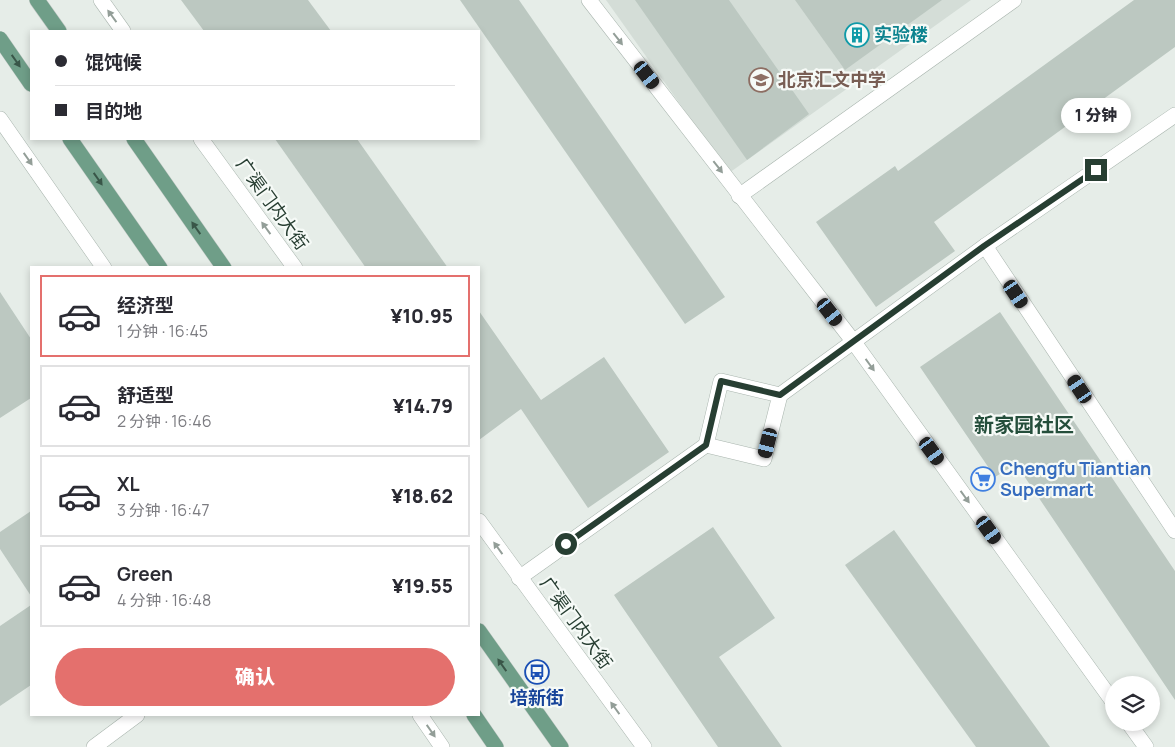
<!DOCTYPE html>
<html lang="zh">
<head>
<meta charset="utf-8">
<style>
  body { margin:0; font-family:Manrope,"Noto Sans SC",sans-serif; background:#f7f7f7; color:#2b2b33; height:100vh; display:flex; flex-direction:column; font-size:19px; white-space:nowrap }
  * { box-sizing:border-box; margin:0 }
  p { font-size:16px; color:#7c7c81 }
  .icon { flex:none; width:28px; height:28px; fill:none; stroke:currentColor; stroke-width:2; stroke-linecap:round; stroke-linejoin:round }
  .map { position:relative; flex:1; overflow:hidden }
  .sheet { position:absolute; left:30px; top:266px; width:450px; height:450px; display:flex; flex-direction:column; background:#fff; border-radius:0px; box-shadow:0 2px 8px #0003 }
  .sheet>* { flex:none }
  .top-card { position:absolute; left:30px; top:30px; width:450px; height:110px; border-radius:0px; box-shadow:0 2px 8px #0003; display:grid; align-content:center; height:110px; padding:0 25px; background:#fff }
  .fabs { position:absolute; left:1105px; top:676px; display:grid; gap:10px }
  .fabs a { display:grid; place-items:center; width:55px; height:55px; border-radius:50%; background:#fff; box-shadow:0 2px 8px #0003; font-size:25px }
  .end { position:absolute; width:22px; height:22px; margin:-11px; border:6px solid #273e32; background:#fff; box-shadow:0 0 0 2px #fff }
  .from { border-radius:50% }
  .bubble { position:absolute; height:35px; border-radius:18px; background:#fff; box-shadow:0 2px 8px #0003; font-size:16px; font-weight:800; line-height:35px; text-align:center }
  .car { position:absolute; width:15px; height:30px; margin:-15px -8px; border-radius:6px; box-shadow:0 0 4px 1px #0007; background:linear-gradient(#222 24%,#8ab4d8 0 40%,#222 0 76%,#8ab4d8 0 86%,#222 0) }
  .top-card b { display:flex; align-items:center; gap:18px; height:48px; font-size:19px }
  .top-card b+b { border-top:1px solid #e1e1e2 }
  .top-card i { width:12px; height:12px; background:#2b2b33 }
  ul { padding:9px 0 0; list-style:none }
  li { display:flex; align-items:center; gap:15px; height:82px; margin:0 10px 8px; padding:0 15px; border:2px solid #e1e1e2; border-radius:0px }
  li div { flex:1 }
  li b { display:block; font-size:19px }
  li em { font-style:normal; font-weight:800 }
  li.active { border-color:#e4706d }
  li>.icon { width:45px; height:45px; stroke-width:1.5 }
  .action { display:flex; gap:10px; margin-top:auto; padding:10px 25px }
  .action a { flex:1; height:58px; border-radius:30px; background:#e4706d; color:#fff; font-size:20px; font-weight:800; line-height:58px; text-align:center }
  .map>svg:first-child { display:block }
</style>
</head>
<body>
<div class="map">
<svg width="1175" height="747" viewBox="0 0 1175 747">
  <rect width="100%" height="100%" fill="#e6ede8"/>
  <!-- built -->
  <path fill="#d4ddd7" d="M606,0H971L729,173Z"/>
  <!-- building -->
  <g fill="#bcc8c1">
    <path d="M181,0H308L331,31H204Z"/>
    <path d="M460,0H519L725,297L685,324Z"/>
    <path d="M635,0H729L809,114L747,160Z"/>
    <path d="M795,0H942L845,70Z"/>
    <path d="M1134,0H1175V47L934,222L955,251L876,307L816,222L895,166L898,171Z"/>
    <path d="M275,139H357L448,268H366Z"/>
    <path d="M0,292L31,339V398L0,418Z"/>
    <path d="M479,311L541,400L604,357L669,452L588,508L521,409L479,440Z"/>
    <path d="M1000,312L1175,571V700L1016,464L995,477L920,367Z"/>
    <path d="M31,511V596L0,549V532Z"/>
    <path d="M713,527L775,618L719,657L782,747H718L614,595Z"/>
    <path d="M894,530L1050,747H976L845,565Z"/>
    <path d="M31,605V685L0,706V626Z"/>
  </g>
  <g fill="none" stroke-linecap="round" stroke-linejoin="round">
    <!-- minor casing -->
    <g stroke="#a9b5ae" stroke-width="16">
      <g id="minor">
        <path d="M589,0L853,341L1114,703"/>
        <path d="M739,196L1014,0"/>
        <path d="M985,246L1175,531"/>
        <path d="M721,381L780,395L764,459L706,445Z"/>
        <path d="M780,395L985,246L1175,115"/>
        <path d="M519,578L706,445"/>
        <path d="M1128,722L1146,747"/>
      </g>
    </g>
    <!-- tertiary casing -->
    <g stroke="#a9b5ae" stroke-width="16">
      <g id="tertiary">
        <path d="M101,0L123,31"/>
        <path d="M0,119L104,268"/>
        <path d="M201,139L295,268"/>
        <path d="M479,521L644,747"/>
        <path d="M420,715L442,747"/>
        <path d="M94,747L137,715"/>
      </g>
    </g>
    <!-- primary casing -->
    <g stroke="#c3c9c6" stroke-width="16">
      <g id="primary">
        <path d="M37,0L59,31"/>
        <path d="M0,39L31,84"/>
        <path d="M70,139L160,268"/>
        <path d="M134,139L224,268"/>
        <path d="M479,631L561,747"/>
        <path d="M474,715L496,747"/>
      </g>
    </g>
    <!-- minor -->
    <use href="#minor" stroke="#fff" stroke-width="15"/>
    <!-- tertiary -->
    <use href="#tertiary" stroke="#fff" stroke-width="15"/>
    <!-- primary -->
    <use href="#primary" stroke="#6f9e88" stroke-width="15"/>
  </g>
  <!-- one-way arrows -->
  <defs><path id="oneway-solid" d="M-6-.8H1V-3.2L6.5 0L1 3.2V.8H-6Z" transform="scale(1.25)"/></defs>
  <g fill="#939e98">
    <use href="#oneway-solid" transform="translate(112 16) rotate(-126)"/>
    <use href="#oneway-solid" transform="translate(618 39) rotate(52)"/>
    <use href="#oneway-solid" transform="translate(28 159) rotate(55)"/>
    <use href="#oneway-solid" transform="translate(718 167) rotate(52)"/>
    <use href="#oneway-solid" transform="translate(266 228) rotate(-126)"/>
    <use href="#oneway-solid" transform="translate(870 365) rotate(54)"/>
    <use href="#oneway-solid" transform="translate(965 497) rotate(54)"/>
    <use href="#oneway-solid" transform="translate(498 548) rotate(-126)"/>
    <use href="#oneway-solid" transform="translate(615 708) rotate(-126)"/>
    <use href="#oneway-solid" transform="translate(431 731) rotate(55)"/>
  </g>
  <g fill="#395648">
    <use href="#oneway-solid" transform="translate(16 61) rotate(55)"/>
    <use href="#oneway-solid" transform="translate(98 179) rotate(55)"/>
    <use href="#oneway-solid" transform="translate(196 228) rotate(-125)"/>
    <use href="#oneway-solid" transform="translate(502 665) rotate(-125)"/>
  </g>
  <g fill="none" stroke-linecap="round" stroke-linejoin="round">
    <!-- route -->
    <path stroke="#273e32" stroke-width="6" d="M566,544L706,445L721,381L780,395L984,246L1096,170"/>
  </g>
  <!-- icons -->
  <defs>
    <g id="building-ring" transform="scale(1.25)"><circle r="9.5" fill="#f6faf7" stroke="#0f9aa8" stroke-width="1.5"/><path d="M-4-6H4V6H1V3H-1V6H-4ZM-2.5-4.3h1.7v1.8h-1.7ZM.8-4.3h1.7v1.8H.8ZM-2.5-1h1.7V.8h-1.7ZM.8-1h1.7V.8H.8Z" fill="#0f9aa8"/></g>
    <g id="school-ring" transform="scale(1.25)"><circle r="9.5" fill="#f6faf7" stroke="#8d6e63" stroke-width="1.5"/><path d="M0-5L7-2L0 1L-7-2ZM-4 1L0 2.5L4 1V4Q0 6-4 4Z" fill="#8d6e63"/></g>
    <g id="supermarket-ring" transform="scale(1.25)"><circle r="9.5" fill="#f6faf7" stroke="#3f7fe0" stroke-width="1.5"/><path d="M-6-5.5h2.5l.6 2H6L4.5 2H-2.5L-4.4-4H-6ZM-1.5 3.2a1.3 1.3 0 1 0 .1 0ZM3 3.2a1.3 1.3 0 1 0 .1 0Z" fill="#3f7fe0"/></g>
    <g id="bus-ring" transform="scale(1.25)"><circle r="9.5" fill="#f6faf7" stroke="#1a4fb4" stroke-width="1.5"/><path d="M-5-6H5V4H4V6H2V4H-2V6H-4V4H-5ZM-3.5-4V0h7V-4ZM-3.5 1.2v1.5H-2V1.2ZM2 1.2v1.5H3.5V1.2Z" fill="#1a4fb4"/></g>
  </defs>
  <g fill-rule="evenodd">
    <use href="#building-ring" x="857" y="35"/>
    <use href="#school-ring" x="761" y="80"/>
    <use href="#supermarket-ring" x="983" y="479"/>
    <use href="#bus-ring" x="537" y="672"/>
  </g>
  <g text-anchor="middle" stroke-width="4.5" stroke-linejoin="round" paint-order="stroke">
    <!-- culture labels -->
    <g font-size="18" font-weight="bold" fill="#0d838f" stroke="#f6faf7" text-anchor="start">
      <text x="874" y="41">实验楼</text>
    </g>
    <!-- education labels -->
    <g font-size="18" font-weight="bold" fill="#785e54" stroke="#f6faf7" text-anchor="start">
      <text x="778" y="86">北京汇文中学</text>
    </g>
    <!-- street labels -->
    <g font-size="18" fill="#273e32" stroke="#f6faf7">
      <text transform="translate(272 204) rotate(54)" y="6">广渠门内大街</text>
      <text transform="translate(576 623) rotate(54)" y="6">广渠门内大街</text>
    </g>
    <!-- shop labels -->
    <g font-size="18" font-weight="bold" fill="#366cbe" stroke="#f6faf7" text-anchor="start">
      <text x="1000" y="475">Chengfu Tiantian<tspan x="1000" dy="21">Supermart</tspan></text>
    </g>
    <!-- transit labels -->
    <g font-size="18" font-weight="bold" fill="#164399" stroke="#f6faf7">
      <text x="537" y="704">培新街</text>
    </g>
    <!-- quarter labels -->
    <g font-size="20" font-weight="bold" fill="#244e3b" stroke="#f6faf7">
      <text x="1024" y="432">新家园社区</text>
    </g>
  </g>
</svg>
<div class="fabs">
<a><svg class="icon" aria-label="layers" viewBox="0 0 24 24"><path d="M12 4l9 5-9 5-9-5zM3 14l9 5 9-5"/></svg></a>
</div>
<i class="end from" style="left:566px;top:544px"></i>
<i class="end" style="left:1096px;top:170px"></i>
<div class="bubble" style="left:1061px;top:98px;width:70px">1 分钟</div>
<i class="car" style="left:647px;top:75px;rotate:142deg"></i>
<i class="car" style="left:1016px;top:294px;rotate:146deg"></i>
<i class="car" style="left:830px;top:312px;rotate:142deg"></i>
<i class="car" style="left:1080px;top:389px;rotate:326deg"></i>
<i class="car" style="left:768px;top:443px;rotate:194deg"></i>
<i class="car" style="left:932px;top:451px;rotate:144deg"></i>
<i class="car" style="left:989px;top:530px;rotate:144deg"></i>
<div class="top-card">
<b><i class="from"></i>馄饨候</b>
<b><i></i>目的地</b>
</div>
<section class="sheet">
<ul>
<li class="active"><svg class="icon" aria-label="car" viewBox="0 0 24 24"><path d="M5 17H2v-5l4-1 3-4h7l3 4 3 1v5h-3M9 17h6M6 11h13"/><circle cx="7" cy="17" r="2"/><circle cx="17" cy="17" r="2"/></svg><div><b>经济型</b><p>1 分钟 · 16:45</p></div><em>¥10.95</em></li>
<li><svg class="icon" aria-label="car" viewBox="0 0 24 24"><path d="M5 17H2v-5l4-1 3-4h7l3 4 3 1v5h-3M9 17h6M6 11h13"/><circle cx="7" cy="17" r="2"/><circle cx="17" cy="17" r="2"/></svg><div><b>舒适型</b><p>2 分钟 · 16:46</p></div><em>¥14.79</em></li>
<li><svg class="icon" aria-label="car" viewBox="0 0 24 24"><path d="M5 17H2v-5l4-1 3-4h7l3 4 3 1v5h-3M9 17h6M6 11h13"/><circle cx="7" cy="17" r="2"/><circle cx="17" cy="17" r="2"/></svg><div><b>XL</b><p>3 分钟 · 16:47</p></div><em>¥18.62</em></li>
<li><svg class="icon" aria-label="car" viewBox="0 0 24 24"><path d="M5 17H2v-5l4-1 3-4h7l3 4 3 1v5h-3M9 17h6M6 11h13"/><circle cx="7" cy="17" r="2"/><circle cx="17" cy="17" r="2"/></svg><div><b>Green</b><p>4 分钟 · 16:48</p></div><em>¥19.55</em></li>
</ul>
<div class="action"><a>确认</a></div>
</section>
</div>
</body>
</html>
